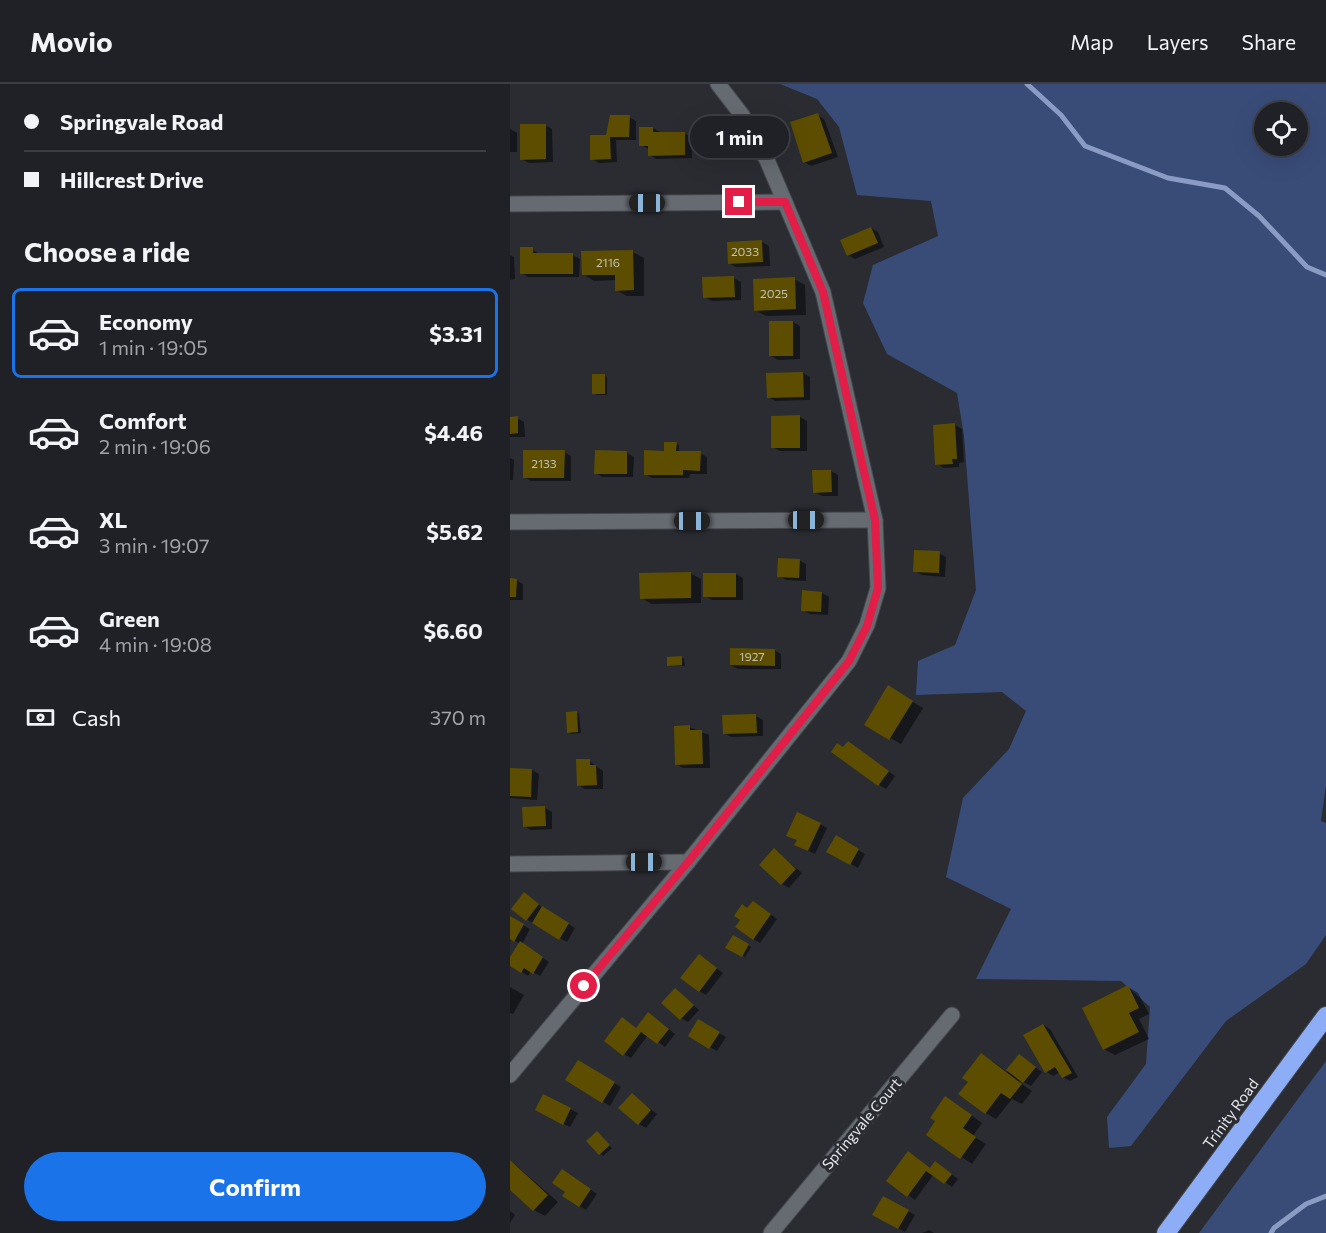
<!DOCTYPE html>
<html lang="en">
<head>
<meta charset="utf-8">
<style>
  body { margin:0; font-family:Commissioner,sans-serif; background:#2d2e32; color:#f1f3f6; height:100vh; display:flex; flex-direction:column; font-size:22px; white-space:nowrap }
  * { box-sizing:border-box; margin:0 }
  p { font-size:20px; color:#a2a3a7 }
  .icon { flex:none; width:33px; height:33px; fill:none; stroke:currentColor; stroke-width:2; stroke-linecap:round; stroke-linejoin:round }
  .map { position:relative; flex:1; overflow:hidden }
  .side { display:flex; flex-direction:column; background:#202126; width:510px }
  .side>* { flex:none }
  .hud { display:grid; align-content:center; height:132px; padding:0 24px; background:#202126 }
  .buttons { position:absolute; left:744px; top:18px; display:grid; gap:12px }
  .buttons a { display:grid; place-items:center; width:54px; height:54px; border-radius:50%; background:#202126; box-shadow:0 6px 24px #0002,0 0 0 2px #3d3e43; font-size:30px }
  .end { position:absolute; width:27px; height:27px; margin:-14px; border:8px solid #e11d48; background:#fff; box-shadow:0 0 0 3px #fff }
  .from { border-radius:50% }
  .bubble { position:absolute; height:42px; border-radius:21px; background:#202126; box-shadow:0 6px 24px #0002,0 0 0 2px #3d3e43; font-size:20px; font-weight:700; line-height:42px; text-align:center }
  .car { position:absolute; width:18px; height:36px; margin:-18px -9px; border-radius:8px; box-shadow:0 0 4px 2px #0007; background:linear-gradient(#222 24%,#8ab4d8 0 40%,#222 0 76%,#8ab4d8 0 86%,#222 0) }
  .hud b { display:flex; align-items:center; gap:21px; height:57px; font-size:22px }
  .hud b+b { border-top:2px solid #3d3e43 }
  .hud i { width:15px; height:15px; background:#f1f3f6 }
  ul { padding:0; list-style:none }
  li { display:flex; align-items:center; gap:18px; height:90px; margin:0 12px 9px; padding:0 12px; border:3px solid transparent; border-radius:9px }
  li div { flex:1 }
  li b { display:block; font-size:22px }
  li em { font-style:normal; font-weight:700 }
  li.current { border-color:#1a73e8 }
  li>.icon { width:54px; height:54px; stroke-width:1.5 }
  h2 { padding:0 24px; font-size:27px; line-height:72px }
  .pay { display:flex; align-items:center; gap:15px; height:66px; padding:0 24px; font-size:22px }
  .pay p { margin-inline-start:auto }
  .primary-button { display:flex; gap:12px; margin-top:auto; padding:12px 24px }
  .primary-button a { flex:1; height:69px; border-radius:36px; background:#1a73e8; color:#fff; font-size:24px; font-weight:700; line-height:69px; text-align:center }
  header { display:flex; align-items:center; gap:36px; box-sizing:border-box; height:84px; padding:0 30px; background:#202126; border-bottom:2px solid #3d3e43 }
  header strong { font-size:28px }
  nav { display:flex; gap:33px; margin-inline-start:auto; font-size:21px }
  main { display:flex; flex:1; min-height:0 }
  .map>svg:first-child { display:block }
</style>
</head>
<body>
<header>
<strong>Movio</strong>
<nav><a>Map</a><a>Layers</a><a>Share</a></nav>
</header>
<main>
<section class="side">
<div class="hud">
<b><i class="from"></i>Springvale Road</b>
<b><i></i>Hillcrest Drive</b>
</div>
<h2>Choose a ride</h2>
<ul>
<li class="current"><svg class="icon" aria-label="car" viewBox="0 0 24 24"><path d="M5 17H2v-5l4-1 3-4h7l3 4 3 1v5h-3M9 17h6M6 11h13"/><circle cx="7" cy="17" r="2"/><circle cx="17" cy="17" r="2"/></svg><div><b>Economy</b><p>1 min · 19:05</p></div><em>$3.31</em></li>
<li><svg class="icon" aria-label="car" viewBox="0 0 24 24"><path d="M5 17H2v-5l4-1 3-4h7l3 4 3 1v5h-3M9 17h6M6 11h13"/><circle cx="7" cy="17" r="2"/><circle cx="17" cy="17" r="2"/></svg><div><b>Comfort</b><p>2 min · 19:06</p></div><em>$4.46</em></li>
<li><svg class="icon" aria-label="car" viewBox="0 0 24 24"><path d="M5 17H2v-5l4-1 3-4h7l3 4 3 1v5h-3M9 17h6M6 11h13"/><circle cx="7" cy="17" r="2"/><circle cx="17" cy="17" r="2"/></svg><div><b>XL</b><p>3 min · 19:07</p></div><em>$5.62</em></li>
<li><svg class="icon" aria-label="car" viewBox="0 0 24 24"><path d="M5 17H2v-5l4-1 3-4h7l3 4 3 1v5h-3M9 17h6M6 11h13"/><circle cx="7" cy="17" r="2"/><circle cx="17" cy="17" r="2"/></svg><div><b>Green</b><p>4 min · 19:08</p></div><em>$6.60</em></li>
</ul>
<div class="pay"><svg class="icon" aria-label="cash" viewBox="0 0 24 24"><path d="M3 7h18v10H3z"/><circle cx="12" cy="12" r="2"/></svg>Cash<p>370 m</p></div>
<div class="primary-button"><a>Confirm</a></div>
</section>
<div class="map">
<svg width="816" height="1149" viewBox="0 0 816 1149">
  <rect width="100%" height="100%" fill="#2a2c32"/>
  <!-- green -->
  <g fill="#394c78" fill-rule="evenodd">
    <path d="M270,0H816V701L811,737L816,739V851L796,880L716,937L621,1062L599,1064L597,1033L636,980L640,923L611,897L466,895L501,825L436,793L453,714L499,665L516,627L492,608L406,611L408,577L445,561L466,506L454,352L447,309L377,270L353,219L363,181L428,152L421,117L347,111L329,43L307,15ZM754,28H788V62H754Z"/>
    <path d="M816,977V1149H689Z"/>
  </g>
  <!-- shadow -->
  <g fill="#0007">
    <path d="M307,31L314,35L328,73L301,82L294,78Z"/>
    <path d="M119,33L126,37V56H106L107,78L89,79L82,75L98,52Z"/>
    <path d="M35,41L42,45L43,78L19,79L12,75Z"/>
    <path d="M143,44L150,48L174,49L181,53L182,74L146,75L140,71L139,65L131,61Z"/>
    <path d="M0,45L7,49V68H0Z"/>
    <path d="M361,144L368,148L374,163L345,175L338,171Z"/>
    <path d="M252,158L259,162L260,182L226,183L219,179Z"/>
    <path d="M22,165L29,170L63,171L70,175L69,193H18L11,189Z"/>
    <path d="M123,168L134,174V212H117L106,206V196L84,197L73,190V169Z"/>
    <path d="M0,171L4,173L5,195L0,196Z"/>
    <path d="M224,194L231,198V216L202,217L195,213Z"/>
    <path d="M284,195L295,201L296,231L256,232L245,226Z"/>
    <path d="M283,238L290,242V275L268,276L261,272Z"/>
    <path d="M293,289L300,293V316L265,317L258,313Z"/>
    <path d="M94,291L97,293V311H87L84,309Z"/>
    <path d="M290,333L297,337V367H270L263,363Z"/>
    <path d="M0,334H7L14,338L15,353H0Z"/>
    <path d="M445,341L452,345L454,378L449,379V383L434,384L427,380Z"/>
    <path d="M166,359L169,361V368L190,369L197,373V390H180L179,394H142L135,390L160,368Z"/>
    <path d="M54,368L61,372V397H21L14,393Z"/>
    <path d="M117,369L124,373L123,393H92L86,389Z"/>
    <path d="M0,374L4,376L3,396H0Z"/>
    <path d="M321,387L328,391V412H312L305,408Z"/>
    <path d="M429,469L436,473L435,493L412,491L405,487Z"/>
    <path d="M289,476L296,480V497L276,496L269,492Z"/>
    <path d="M180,489L191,495V519L142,520L131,514Z"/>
    <path d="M226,490L233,494V516H202L195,512Z"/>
    <path d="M0,496H6L13,500V516H0Z"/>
    <path d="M312,509L319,513L318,531L300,530L293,526Z"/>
    <path d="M264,566L271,570V585H228L221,581Z"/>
    <path d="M171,573L174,575L175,582L159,581Z"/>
    <path d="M378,604L413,624L391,660L356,640Z"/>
    <path d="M66,628L69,630L71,649L61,650L58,648Z"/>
    <path d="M246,632L253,636V652L221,653L214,649Z"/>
    <path d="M179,643L199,651L200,684H173L166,680Z"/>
    <path d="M345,663L385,692L376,705L369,701L334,665Z"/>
    <path d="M79,677L93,687V705H75L68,701Z"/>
    <path d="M0,685L22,686L29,690L27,716L0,714Z"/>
    <path d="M35,724L42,728V745L21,746L14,742Z"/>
    <path d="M310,740L317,744L305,770L293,764L288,756Z"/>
    <path d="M326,753L355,770L348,784L318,767Z"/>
    <path d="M264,766L292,789L279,804L272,800Z"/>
    <path d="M21,814L34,825L65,844L57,858L16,835Z"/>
    <path d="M250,822L267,835L250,859L243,855L238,825Z"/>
    <path d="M0,834L20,845L12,860L39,878L30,892L21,887L18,892L0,880V875L10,860L0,854Z"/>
    <path d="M223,853L241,863L235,873L217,863Z"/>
    <path d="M190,872L213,889L196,911L189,907Z"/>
    <path d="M0,903L14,911L3,930L0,929Z"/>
    <path d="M618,903L628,909L639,930L629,935L639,955L605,971L594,965Z"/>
    <path d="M166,906L189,926L178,938L171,934Z"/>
    <path d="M145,934L165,950L155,963L138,951L121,974L114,970L127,945Z"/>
    <path d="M189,937L216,953L207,967L180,952Z"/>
    <path d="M533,941L540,945L568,993L560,997L553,993L550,988L543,992L536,987Z"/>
    <path d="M509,972L532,988L521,1002L510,996L509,998L522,1007L512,1020L502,1015L486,1035L476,1029L482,977L497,988Z"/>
    <path d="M69,978L111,1003L100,1022L57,996Z"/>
    <path d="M122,1011L147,1030L136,1044L129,1040Z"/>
    <path d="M34,1012L68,1029L60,1043L34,1030Z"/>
    <path d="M446,1020L472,1039L463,1052L476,1060L462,1080L418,1050Z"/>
    <path d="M90,1051L102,1064L93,1072L78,1057Z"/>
    <path d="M0,1076L48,1118L35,1132L24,1126L0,1104Z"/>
    <path d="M432,1083L448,1095L442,1103L424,1090L405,1116L378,1096Z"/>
    <path d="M59,1091L87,1110L76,1126L70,1122L57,1107Z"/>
    <path d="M374,1114L405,1131L395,1148L364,1130Z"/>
    <path d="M0,1127L5,1131L0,1139Z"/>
    <path d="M419,1146L424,1149H412Z"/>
  </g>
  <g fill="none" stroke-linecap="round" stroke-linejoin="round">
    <!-- stream -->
    <g stroke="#8b9cc4" stroke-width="5">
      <path d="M517,0L551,31L575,62L658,94L715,104L749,132L797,183L816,191"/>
      <path d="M761,1149L764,1144L796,1120L816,1112"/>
    </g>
  </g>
  <!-- building -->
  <g fill="#5c4d00">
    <path d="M308,29L322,69L293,79L280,38Z"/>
    <path d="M100,31H120L119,53H100L101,75L80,76V51H96Z"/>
    <path d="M10,40H36V75L10,76Z"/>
    <path d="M129,43H143V48H175V71L138,72V62H129Z"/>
    <path d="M361,143L368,159L337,172L330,156Z"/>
    <path d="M252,156L253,178L218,180L217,158Z"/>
    <path d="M10,163H23V169H63V190H10Z"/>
    <path d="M123,166L124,206L105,207V191H72L71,167Z"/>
    <path d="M224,192L225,213L193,214L192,193Z"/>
    <path d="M285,193L286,225L244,227L243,195Z"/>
    <rect x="259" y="237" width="24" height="35"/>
    <path d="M293,288L294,313L257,314L256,289Z"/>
    <rect x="82" y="290" width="13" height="20"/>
    <path d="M290,331V364H261V332Z"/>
    <path d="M8,332V349L0,350V333Z"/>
    <path d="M445,339L447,375H442L443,380L425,381L423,341Z"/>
    <path d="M154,358H167L166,367H191L190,387L173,386V391H134V366L154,367Z"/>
    <path d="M13,366H55L54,394H13Z"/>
    <path d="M85,366L117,367V390H84Z"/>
    <path d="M302,386H321L322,408L303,409Z"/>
    <path d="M404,466L430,467L429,489L403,488Z"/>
    <path d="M268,474L290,475L289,494L267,493Z"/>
    <path d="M181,488V514L130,515L129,489Z"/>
    <rect x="193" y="489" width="33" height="24"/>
    <path d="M0,494L7,495L6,513H0Z"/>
    <path d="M292,506L312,508L311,528L291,527Z"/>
    <path d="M220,564L265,565V582L220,581Z"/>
    <path d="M172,572V581L157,582V573Z"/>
    <path d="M378,601L403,617L379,656L354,641Z"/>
    <path d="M67,627L68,648L57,649L56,628Z"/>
    <path d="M246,630L247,649L213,650L212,631Z"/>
    <path d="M180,641V646H192L193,680L165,681L164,642Z"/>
    <path d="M338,657L379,687L368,702L321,668L327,659L333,663Z"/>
    <path d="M66,675H80V681H86L87,701L67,702Z"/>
    <path d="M0,684L22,685L21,713L0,712Z"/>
    <path d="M35,722L36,742L13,743L12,723Z"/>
    <path d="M287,728L311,739L298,767L284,761L287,756L276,752Z"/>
    <path d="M326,751L349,765L340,781L316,768Z"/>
    <path d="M264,764L286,785L271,801L249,781Z"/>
    <path d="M14,808L29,820L16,837L1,825Z"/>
    <path d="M243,817L261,830L243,856L225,843L230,836L224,832L232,820L237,824Z"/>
    <path d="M32,822L59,839L49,856L22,839Z"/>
    <path d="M0,832L14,840L4,858L0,855Z"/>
    <path d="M223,851L239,860L232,873L215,864Z"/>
    <path d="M10,857L33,873L23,890L14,884L11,889L0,882V873Z"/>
    <path d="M189,870L207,884L189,908L170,894Z"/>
    <path d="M618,901L629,924L619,929L629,948L593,966L572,924Z"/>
    <path d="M165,904L184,921L170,936L151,919Z"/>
    <path d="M138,928L159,945L147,960L131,948L113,972L94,957L112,933L126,944Z"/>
    <path d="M188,935L210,948L199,965L178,952Z"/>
    <path d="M533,940L562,989L552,994L545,983L535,989L513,951Z"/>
    <path d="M471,969L512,1000L500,1015L491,1009L475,1030L448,1010L458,998L452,994Z"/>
    <path d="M509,970L526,983L513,999L496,986Z"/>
    <path d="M68,976L105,998L92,1019L55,996Z"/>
    <path d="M122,1009L141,1026L128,1041L108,1024Z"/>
    <path d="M33,1010L61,1024L53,1041L25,1026Z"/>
    <path d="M435,1012L462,1031L453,1044L466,1053L450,1075L416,1051L425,1037L420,1034Z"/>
    <path d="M87,1047L100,1061L89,1071L76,1057Z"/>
    <path d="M398,1067L420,1084L425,1077L442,1090L434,1100L416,1087L397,1113L376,1097Z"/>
    <path d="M0,1076L38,1111L23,1127L0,1106Z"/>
    <path d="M52,1085L81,1105L69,1123L52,1112L55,1108L42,1099Z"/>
    <path d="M373,1112L399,1126L388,1145L362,1131Z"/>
  </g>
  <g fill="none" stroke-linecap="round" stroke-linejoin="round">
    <!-- minor casing -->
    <g stroke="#44474c" stroke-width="17">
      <g id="minor">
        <path d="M0,120L275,118"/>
        <path d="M0,438L365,436"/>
        <path d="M0,780L178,778"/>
        <path d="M0,991L178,778L339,577L357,541L368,504L365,436L313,208L257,76L232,31L208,0"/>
        <path d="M261,1149L442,931"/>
      </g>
    </g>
    <!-- highway casing -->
    <g stroke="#44474c" stroke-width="20">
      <path id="highway" d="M656,1149L816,932"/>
    </g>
    <!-- minor -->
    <use href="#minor" stroke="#666a71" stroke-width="15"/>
    <!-- highway -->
    <use href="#highway" stroke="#8dadf6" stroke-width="18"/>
  </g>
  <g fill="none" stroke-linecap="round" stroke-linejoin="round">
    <!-- route -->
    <path stroke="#e11d48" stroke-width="8" d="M74,902L178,778L339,577L357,542L368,504L365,436L313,208L275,118H229"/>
  </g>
  <g text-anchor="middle" stroke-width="6" stroke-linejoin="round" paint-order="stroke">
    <!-- number labels -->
    <g font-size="12" fill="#c2c0b0">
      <text x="235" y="172">2033</text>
      <text x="98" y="183">2116</text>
      <text x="264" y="214">2025</text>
      <text x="34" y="384">2133</text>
      <text x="242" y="577">1927</text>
    </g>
    <!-- street labels -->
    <g font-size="15" fill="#e4e6ea" stroke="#2a2c32">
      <text transform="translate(721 1030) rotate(-54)" y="5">Trinity Road</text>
      <text transform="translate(352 1040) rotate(-50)" y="5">Springvale Court</text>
    </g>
  </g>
</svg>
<div class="buttons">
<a><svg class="icon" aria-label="locate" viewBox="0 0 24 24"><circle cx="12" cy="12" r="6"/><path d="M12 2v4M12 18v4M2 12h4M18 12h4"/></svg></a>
</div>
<i class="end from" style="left:74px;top:902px"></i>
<i class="end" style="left:229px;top:118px"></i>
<div class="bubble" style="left:180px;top:32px;width:99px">1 min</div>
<i class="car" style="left:137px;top:119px;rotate:270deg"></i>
<i class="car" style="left:296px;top:436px;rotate:90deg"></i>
<i class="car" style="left:182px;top:437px;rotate:90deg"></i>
<i class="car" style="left:134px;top:778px;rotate:90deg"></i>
</div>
</main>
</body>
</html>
